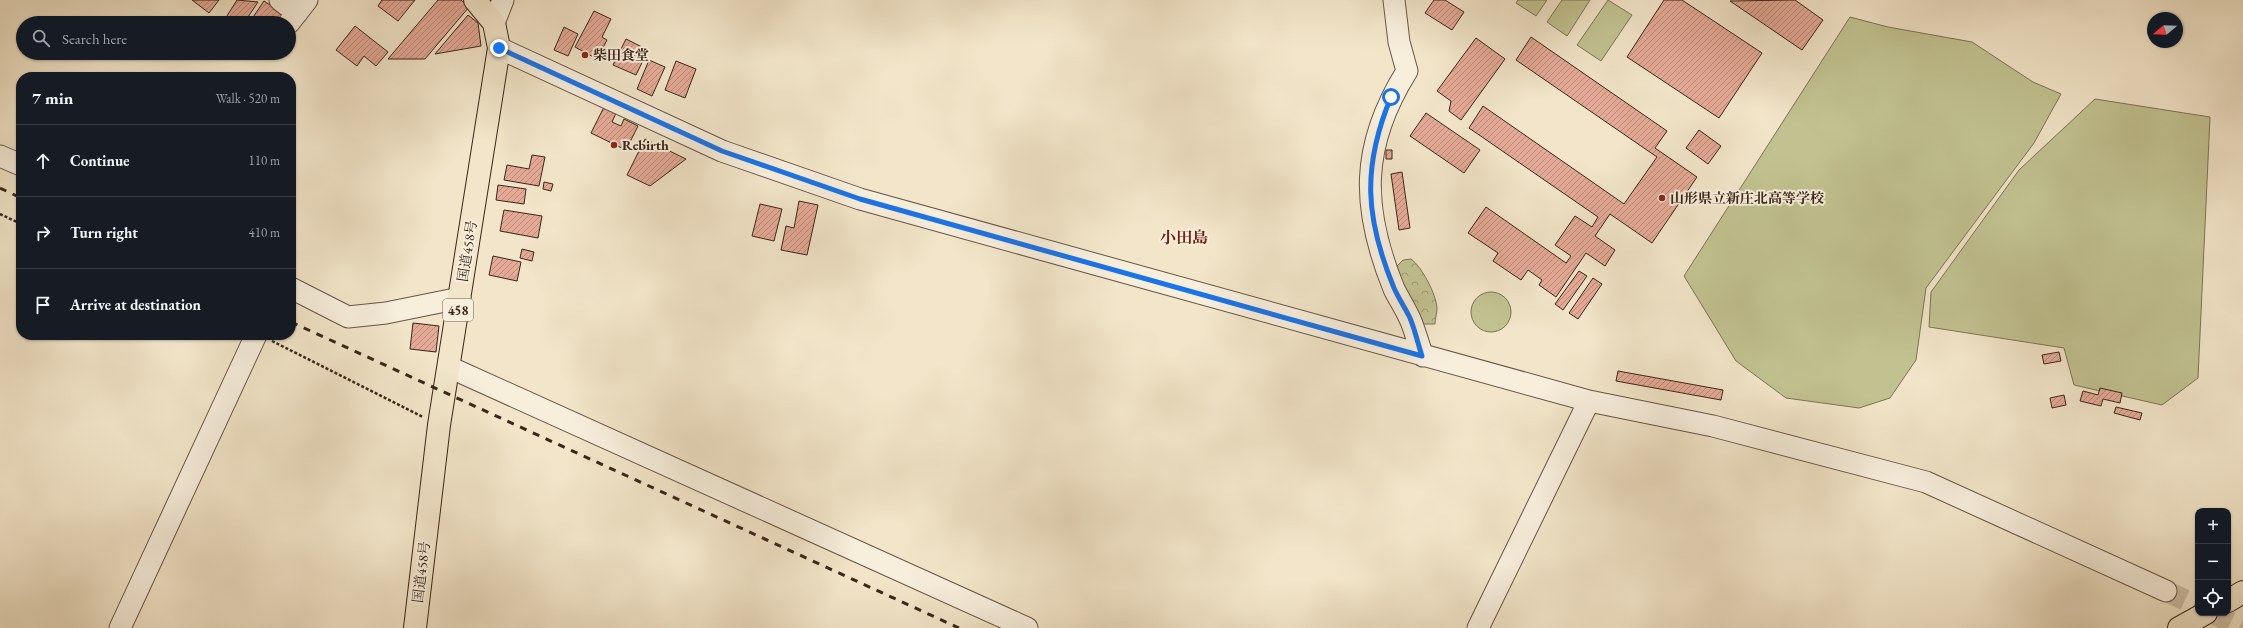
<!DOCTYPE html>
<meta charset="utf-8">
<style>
body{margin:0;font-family:"EB Garamond","Noto Serif JP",serif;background:#242831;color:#f1f3f6}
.controls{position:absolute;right:12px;bottom:12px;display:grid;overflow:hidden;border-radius:8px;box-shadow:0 1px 3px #0004}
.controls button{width:36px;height:36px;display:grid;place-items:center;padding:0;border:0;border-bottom:1px solid #363941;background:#171b24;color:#f1f3f6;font:20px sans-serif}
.compass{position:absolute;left:2147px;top:12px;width:36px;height:36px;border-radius:50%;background:#171b24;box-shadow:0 1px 3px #0004;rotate:251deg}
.stop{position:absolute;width:12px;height:12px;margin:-9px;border:3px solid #1a73e8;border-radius:50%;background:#fff}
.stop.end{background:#1a73e8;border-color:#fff;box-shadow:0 1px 4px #0008}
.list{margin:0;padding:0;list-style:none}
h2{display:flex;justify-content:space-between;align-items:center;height:52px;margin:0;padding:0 16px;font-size:17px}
h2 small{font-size:13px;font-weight:400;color:#9ea1a6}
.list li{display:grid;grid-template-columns:26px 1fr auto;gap:12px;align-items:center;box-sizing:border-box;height:72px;padding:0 16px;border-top:1px solid #363941}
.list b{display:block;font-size:15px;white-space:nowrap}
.list em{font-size:13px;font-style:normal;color:#9ea1a6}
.icon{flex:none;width:22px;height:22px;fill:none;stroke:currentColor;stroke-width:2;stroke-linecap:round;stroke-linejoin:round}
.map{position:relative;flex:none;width:2243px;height:628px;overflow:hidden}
.search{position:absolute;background:#171b24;box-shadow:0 1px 3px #0004;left:16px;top:16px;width:280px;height:44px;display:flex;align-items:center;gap:10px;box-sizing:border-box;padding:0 14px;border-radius:22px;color:#9ea1a6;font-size:15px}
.panel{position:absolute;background:#171b24;box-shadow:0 1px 3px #0004;left:16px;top:72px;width:280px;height:268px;border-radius:16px}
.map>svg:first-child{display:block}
.forest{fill:url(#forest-crowns);stroke:#7e7454}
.green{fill:#c2c291;stroke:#7e7454}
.building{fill:url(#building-hatch);stroke:#3a2518}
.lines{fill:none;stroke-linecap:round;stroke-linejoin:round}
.minor-tunnel{stroke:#cdbfa6;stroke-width:21;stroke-dasharray:21 10;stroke-linecap:butt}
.minor-casing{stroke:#685544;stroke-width:23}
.highway-casing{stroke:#3a2518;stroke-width:24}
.path{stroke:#3a2518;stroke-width:2.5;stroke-dasharray:3 2;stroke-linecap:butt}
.minor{stroke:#f7eedc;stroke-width:21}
.highway{stroke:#f2e5c9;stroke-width:22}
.rail{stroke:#3a2518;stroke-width:3;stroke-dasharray:7 7;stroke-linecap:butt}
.route{stroke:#1a73e8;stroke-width:5}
.poi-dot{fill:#8f2418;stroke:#f7eedc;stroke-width:1.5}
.labels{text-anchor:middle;stroke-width:4;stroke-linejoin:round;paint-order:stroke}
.shield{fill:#f7eedc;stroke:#736153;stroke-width:1}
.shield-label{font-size:13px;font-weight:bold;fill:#3a2518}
.poi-label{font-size:14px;font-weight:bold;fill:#3a2518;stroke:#f7eedc;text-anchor:start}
.street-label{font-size:14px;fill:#3a2518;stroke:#f7eedc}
.quarter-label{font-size:16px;font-weight:bold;fill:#7a1f14;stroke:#f7eedc}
</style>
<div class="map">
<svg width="2243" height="628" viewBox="0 0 2243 628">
<defs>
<pattern id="forest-crowns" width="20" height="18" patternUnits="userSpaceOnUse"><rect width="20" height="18" fill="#c2c291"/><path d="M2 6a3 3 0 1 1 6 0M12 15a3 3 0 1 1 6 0" fill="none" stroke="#9f9d75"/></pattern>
<pattern id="building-hatch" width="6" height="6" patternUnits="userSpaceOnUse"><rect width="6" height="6" fill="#e5aa97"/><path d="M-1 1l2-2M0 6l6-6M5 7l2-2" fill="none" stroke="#bb8a7a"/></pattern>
</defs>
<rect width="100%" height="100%" fill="#f2e5c9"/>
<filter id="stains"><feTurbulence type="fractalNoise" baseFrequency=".005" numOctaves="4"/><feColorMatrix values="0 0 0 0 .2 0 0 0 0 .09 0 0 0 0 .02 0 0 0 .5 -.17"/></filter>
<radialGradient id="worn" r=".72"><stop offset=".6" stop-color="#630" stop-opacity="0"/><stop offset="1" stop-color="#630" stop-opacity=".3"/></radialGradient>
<path class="forest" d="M1411,259c11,8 25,35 26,49 0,5 -2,11 -2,16h-15l-24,-57 7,-7z"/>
<path class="green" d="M1518,0h29l-11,16 -20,-13z
M1562,0h28l-23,36 -20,-14z
M1608,0l24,15 -31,46 -24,-16z
M1850,17l38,10 84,15 61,40 28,12 -27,49 -108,145 -10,72 -26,38 -31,10 -73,-10 -50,-37 -52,-85z
M2095,99l115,18 -12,261 -36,27 -88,-20 -10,-37 -135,-21 2,-35 88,-122z
M1471 312a20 20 0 1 1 40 0a20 20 0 1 1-40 0Z"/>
<path class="building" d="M192,0h27l-10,13z
M237,0l21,2 -14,21h-13l-6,-4z
M382,0h33l-17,21 -20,-15z
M438,0h23l8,7 -44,52h-37z
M1434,0h11l19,12 -12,18 -27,-17z
M1664,0h18l80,53 -43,65 -92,-61z
M1795,0l28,20 -21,30 -72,-49z
M264,1l21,14 -5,8h-31z
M594,11l17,8 -9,18 5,3 -10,19 -22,-12z
M468,15l10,8 3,23 -46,8z
M355,26l33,26 -12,14 -12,-10 -7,10 -21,-16z
M564,27l14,7 -10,22 -14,-6z
M1531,37l136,94 -12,17 42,29 -45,66 -42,-29 -15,22 20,14 -10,16 -19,-13 -30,44 -17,-12 3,-5 -14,-10 -7,10 -28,-19 5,-8 -30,-20 18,-26 80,56 5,-7 -16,-11 20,-29 17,11 6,-10 -129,-89 14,-22 141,98 33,-47 -141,-97z
M1476,38l29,21 -44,61 -12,-9 2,-10 -14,-10z
M626,39l22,11 -12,25 -23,-10z
M649,60l16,7 -13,29 -15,-7z
M676,61l20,8 -11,29 -20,-8z
M605,105l12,6 -5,11 9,4 3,-7 14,7 -12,24 -35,-17z
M1426,113l54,37 -16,23 -54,-37z
M1699,130l22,16 -13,18 -22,-16z
M645,139l41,20 -36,27 -23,-11z
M1386,150h6v9h-6z
M532,155l13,2 -6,29 -35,-6 3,-15 22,4z
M1402,172l8,56 -11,2 -8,-56z
M544,182l9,2 -2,7 -8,-2z
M498,185l28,4 -2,15 -28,-4z
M799,201l19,4 -11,50 -26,-5 5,-24 8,2z
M760,204l22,5 -8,32 -22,-5z
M504,210l38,6 -4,22 -38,-7z
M522,249l12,3 -2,9 -12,-3z
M493,256l28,6 -4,19 -28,-6z
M1579,271l8,5 -24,34 -8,-6z
M1593,278l9,6 -24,35 -9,-6z
M413,323l26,3 -3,26 -26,-3z
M2059,352l2,9 -17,3 -2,-9z
M1618,371l105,19 -2,10 -105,-19z
M2100,388l22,5 -2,10 -17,-4 -2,7 -21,-5 3,-10 15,4z
M2064,395l2,10 -14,3 -2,-10z
M2116,407l26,6 -2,7 -26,-7z"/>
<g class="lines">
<path class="minor-tunnel" d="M2166,591l32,15
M2212,613l30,15"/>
<g class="minor-casing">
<path id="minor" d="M280,0l17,13
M1394,0l5,42 8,29c-47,75 -46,137 -13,218 5,10 11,19 16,30 5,11 8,25 13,37
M289,23l18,-23
M494,23l9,-23
M499,48l223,103 138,48 729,202 124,25 213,56 240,109
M0,156l21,9
M291,288l57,29 38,-4 74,-15
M449,367l578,261
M120,628l136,-293
M1478,628l111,-227"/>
</g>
<g class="highway-casing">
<path id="highway" d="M2228,601l15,-9
M415,628l24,-203 60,-377 -5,-25 -19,-23
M2179,628l27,-15"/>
</g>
<path class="path" d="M0,214l21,10
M272,341l151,76"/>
<use href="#minor" class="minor"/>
<use href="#highway" class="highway"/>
<path class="rail" d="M0,188l21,10
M291,322l668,306"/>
</g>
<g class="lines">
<path class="route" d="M499,48l223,103 138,48 562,157c-4,-12 -7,-26 -12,-38 -5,-10 -11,-19 -16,-30 -29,-70 -32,-121 -3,-191"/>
</g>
<g class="poi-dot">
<circle cx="585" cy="55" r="4"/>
<circle cx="614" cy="145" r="4"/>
<circle cx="1662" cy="198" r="4"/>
</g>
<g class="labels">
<rect class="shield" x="443" y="299" width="30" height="22" rx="3"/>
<g class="shield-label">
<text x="458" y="315">458</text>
</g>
<g class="poi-label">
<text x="593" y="60">柴田食堂</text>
<text x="622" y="150">Rebirth</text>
<text x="1670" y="203">山形県立新庄北高等学校</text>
</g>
<g class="street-label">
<text transform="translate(467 251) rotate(-81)" y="5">国道458号</text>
<text transform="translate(421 572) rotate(-83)" y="5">国道458号</text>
</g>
<g class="quarter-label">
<text x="1184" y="243">小田島</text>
</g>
</g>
<rect width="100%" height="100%" filter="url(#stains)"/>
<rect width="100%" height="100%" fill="url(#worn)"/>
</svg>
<div class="controls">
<button>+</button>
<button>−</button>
<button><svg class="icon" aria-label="locate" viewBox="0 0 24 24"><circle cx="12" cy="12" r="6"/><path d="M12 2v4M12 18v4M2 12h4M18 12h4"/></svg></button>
</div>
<svg class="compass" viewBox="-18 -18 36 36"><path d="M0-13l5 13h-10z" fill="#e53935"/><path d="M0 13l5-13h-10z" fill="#9ea1a6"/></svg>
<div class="stop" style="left:1391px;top:97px"></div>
<div class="stop end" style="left:499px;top:48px"></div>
<div class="search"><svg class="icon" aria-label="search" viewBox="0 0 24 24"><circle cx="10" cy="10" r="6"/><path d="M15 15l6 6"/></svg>Search here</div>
<section class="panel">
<h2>7 min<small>Walk · 520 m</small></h2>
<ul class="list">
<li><svg class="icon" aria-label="ahead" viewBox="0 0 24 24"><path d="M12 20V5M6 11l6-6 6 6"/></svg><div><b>Continue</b></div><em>110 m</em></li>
<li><svg class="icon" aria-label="right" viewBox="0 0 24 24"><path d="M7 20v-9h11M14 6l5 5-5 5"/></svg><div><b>Turn right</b></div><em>410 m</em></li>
<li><svg class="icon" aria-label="arrive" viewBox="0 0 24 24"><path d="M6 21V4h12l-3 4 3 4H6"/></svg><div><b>Arrive at destination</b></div></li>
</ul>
</section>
</div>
